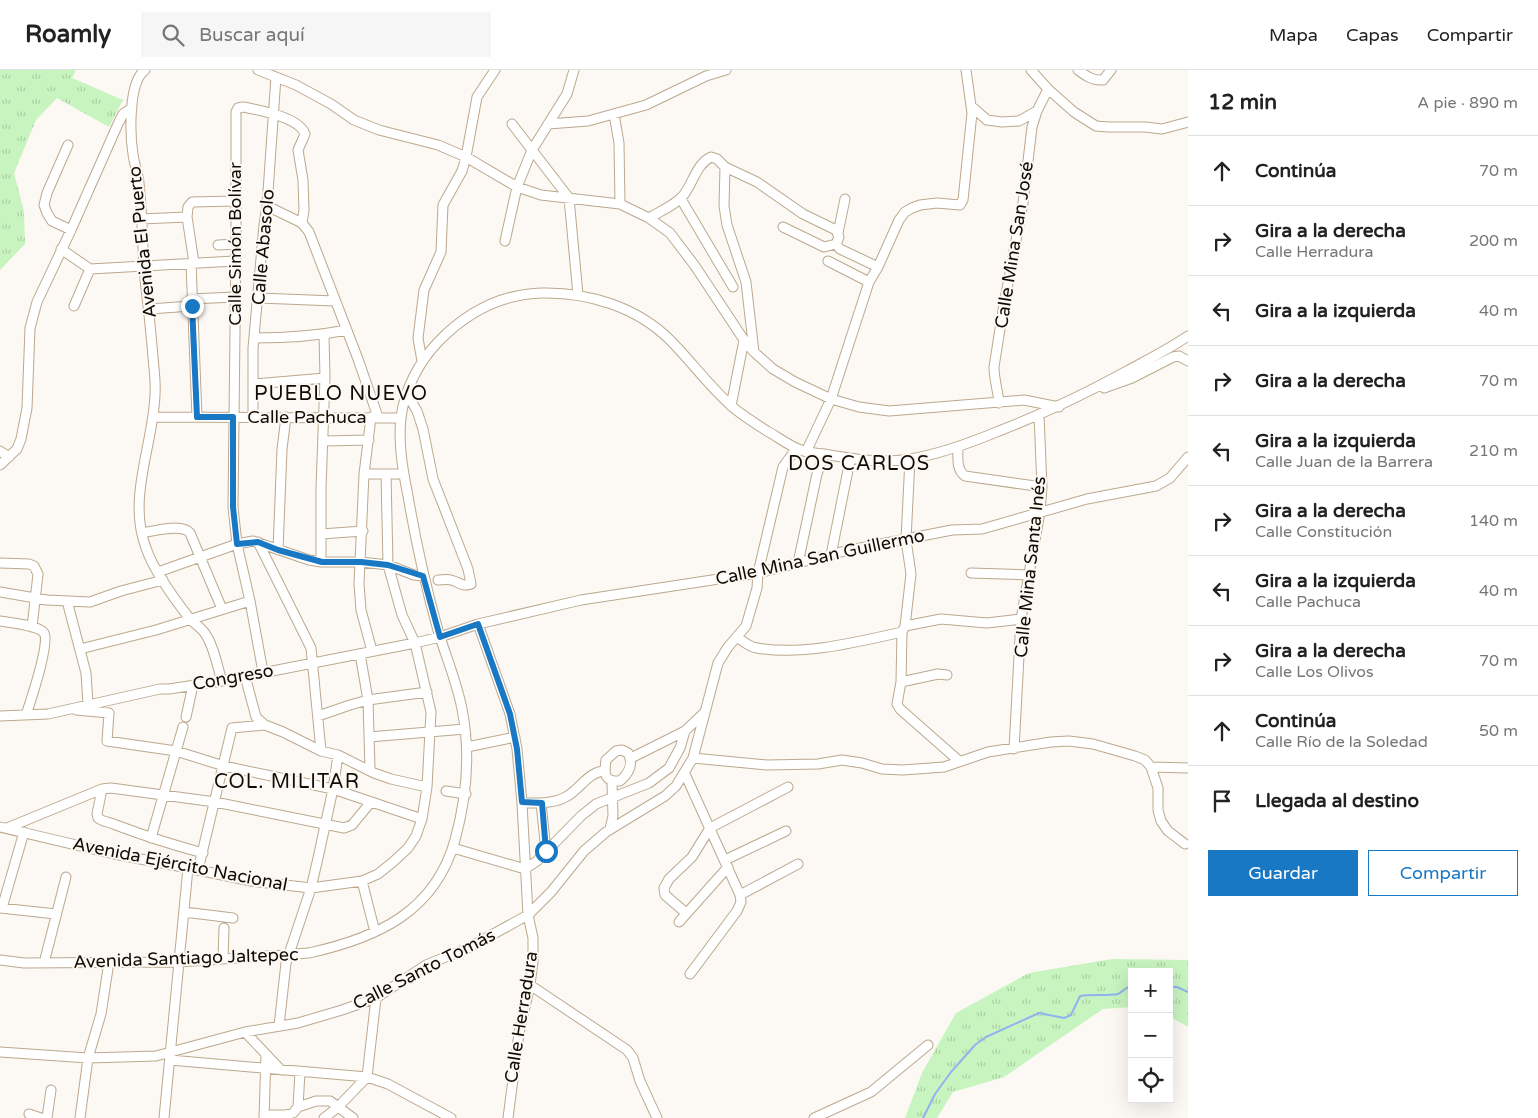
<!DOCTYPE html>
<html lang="es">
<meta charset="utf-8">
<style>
body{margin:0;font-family:"Varela Round",sans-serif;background:#f6f6f6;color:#222}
.controls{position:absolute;right:15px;bottom:15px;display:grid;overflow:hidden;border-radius:0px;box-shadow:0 5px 20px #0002}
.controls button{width:45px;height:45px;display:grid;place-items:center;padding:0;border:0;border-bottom:1px solid #e0e0e0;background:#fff;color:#222;font:25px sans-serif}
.stop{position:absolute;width:15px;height:15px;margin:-11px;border:4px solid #1978c4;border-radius:50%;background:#fff}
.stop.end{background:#1978c4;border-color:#fff;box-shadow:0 1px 5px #0008}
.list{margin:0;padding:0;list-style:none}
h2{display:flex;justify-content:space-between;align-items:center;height:65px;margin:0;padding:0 20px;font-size:21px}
h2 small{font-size:16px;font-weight:400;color:#767676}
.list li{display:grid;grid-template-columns:32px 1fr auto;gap:15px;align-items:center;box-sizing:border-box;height:70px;padding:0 20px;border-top:1px solid #e0e0e0}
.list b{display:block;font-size:19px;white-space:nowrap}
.list p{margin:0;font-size:16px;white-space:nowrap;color:#767676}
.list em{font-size:16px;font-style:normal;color:#767676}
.actions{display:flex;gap:10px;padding:15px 20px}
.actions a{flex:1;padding:11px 0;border:1px solid #1978c4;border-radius:0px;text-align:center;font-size:18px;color:#1978c4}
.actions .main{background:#1978c4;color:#fff}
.icon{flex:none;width:28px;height:28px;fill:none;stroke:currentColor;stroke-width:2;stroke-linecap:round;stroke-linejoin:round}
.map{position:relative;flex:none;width:1188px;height:1048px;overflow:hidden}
header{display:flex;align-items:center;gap:30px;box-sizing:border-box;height:70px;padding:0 25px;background:#fff;border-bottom:1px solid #e0e0e0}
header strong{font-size:24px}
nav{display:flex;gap:28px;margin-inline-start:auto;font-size:18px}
.search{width:350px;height:45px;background:#f6f6f6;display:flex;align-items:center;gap:12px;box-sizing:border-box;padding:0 18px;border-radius:0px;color:#767676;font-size:19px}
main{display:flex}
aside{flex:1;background:#fff}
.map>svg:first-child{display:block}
.grass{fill:url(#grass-tufts)}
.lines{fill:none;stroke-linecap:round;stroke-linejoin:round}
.stream{stroke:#90b3ef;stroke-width:2}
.minor-casing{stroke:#bca88e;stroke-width:11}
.minor{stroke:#fff;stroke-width:9}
.route{stroke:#1978c4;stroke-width:6}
.labels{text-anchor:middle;stroke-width:4;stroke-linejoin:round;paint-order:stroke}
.street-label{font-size:18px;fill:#120b03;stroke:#fcf8f3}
.quarter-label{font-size:20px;letter-spacing:1px;fill:#120b03;stroke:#fcf8f3}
</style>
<header>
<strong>Roamly</strong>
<div class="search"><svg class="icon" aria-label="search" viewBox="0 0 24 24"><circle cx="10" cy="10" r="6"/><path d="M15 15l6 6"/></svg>Buscar aquí</div>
<nav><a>Mapa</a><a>Capas</a><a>Compartir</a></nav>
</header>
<main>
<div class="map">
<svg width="1188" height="1048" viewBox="0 0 1188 1048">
<defs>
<pattern id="grass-tufts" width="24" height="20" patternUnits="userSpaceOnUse" patternTransform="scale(1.25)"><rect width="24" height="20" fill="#c8f4c0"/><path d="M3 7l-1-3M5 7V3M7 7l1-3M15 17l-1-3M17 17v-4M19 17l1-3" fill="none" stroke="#abd0a3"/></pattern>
</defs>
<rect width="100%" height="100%" fill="#fcf8f3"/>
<path class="grass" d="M0,0h76l-4,8 51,22 -14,27 -52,-29 -21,22 -22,53 10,38 1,33 -25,26z
M1112,889l76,1v67l-19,-11v-44h-37v35l-29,2 -99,68 -51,15 -16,26h-32l17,-45 34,-60 73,-40z"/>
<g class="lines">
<path class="stream" d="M1169,917h8l11,5
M923,1048l12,-24 16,-22 24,-27 11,-8 53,-24 25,5 7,-3 9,-19c11,-2 29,0 38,-2 5,-2 7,-7 14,-8"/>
<g class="minor-casing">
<path id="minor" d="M145,0c-17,12 -15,65 -12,84 1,10 5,19 6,29 4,35 3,71 7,106 3,23 5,45 7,68 1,13 3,25 2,38 -2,51 -28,103 -9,153 7,21 30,53 44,71 4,4 10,8 14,13 10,13 13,34 18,49
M258,0l38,15 35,19 23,16 25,10 59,15 28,12 51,30 24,8 79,9 29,14 21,15 25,33 49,74 10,12 19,17 22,13 36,17 28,8 30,4 135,-11 35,7
M1031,0l17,19 26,23 22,14 12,1h37l17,2 26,-7
M1078,0c8,6 15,11 25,10l8,-10
M971,36l16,14 15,2 17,-1 18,-10
M614,44l5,29 1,61
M512,54l57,74 9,97
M548,54l40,-3 58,-16 60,-29 20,-6
M68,75l-21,48 -3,12 3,8 5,8 19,9
M725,97l-1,39 3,19 19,57 8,70
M681,129l52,88
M267,136l35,17 7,9 49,127 20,58
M649,148c10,-6 24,-12 33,-21 11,-12 13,-32 29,-40l6,2 8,8 32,15 46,32 33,16 3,7 -3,7
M141,149l46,-2
M783,157l41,20 12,-3
M838,163l7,-34
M505,171l12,-54 15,-37 35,-56 7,-24
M836,174l4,5 38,18
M218,175l18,-1
M61,179l29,20 145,-8
M828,191l41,21
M191,193l6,154
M194,193l-7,-46 1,-10 4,-5 42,-1
M259,228l76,3
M191,229l44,-2
M74,236l16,-37
M149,239l43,-3
M255,268c31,0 61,-2 92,-8
M422,291l-4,-23 6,-48 17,-38 2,-47 19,-34 4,-14 11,-60 18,-27
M254,314l71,-6
M1104,318l28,-10 41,-21 6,-1 9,5
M407,324l10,17 6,18 10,50 35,90 3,15c-9,3 -12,-2 -20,-4 -4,-1 -9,0 -13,0
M999,333c-1,-12 -5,-24 -5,-36l9,-57 20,-107 9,-76 5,-16 11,-22
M731,336l13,-66
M153,347l248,1
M253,347v-69l11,-123 3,-19 9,-129
M371,347l-7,57 -5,110 2,26 11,41
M323,371l46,-1
M958,377c0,11 -2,22 7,29l77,11
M0,381l9,6
M806,382l25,-53 38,-117 9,-15 21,-47 6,-8 7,-4 8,-3 17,-2 23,2 3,-5 9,-87 -6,-43
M910,389l-4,81 5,34 -6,52 -3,6 -1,50 -4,22 3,5 59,52
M0,395l17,-16 4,-10 6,-31 3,-80 7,-26 34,-72 47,-106 5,-10 9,-6
M364,404h39
M142,463c12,-2 40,-10 48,0l32,76
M321,464l42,-3
M258,472l53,106 10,103
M278,480l4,-101 4,-32
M831,485l19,-95
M321,492v-74l4,-110 -1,-43
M0,493l29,1 5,2 4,8 -6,53
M798,493l19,-89 7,-20
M158,502l79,-28 16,-3 56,19 12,2h40l27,3 26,10 9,1
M971,503l59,2
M0,522l47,8 43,2 31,-11 42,-11
M67,531l19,72 2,31
M0,551c11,2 38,4 44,12 7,8 -14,70 -18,82
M478,554l32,90 7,35 5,54 6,112 5,23v23l-3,24 -11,48 -11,85
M905,556l36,-7 46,4 34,-4
M737,567c6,4 12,10 20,11 45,8 100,-6 145,-16
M80,579l76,-19 94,-29
M360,584l8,46 2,69
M263,602l-13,-71 -13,-57 -4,-37 3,-263v-132l2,-4 5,-1c16,3 56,10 62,27l-7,16 5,30 1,30 -2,13
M245,606l11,41 9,8 18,7 38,19 17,4 36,18 17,6 36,8
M901,612l37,-8 9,1
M76,640l33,3 -2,28 69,10 48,15 109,23 89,30
M0,646l48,-2 112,-25h9l53,-8 193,-38 25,-6 38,-13 103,-24 177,-27 87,-22 107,-21 30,-1 105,-30 69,-13 14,-8 18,-21
M318,646l32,-11 18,-5 59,-8
M186,647l7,-32
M369,667l96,-8
M467,677l48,-10
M1014,679l7,-130 19,-107 2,-25 -3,-72
M622,680l6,3c6,11 1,20 -8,28 -16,1 -16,-7 -14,-21l10,-9z
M631,688l54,-27 20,-19
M693,688l74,7 51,-1 24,-4 20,3 20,6 21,1 41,-3 44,-15 63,-10 18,-1 24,3 42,12 10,4 6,7 37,1
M1151,697l7,21v22l3,11 7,10 17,13
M685,704l55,121 1,7 -4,9 -47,63
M102,719l-5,25 1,4c5,4 12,4 18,7 29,11 57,20 87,28
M446,721l20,3
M522,733c16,0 34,1 47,-8 12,-8 21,-24 36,-24
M541,733l5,48
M0,757l114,27 74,14 63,13 60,7 51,-7 16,-7 15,-12 15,-14 8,-12 6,-17 5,-32 4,-75 -16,-69 -13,-28 -14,-50 -2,-91
M7,758l95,-39 9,-1 104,14 129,26 8,-3 19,-23
M610,759l3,-13 -1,-34
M151,768l32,-111
M453,778l72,21 12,-8 44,-45 15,-12 53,-21 20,-15 11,-20 5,-17
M725,790l61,-29
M198,800l34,-142 33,-3
M362,811l13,51
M740,825l58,-31
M0,838l56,6
M2,838l22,-76
M184,842l49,6
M686,843l-21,-18 -1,-7 5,-9 23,-22 18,-29 78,-41
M679,852l49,-55
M223,889l1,-31
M0,890l24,3 154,-1 131,-9c68,-15 126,-41 146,-113 12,-44 16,-86 7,-131 -5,-26 -15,-50 -23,-75 -13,-46 -23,-91 -31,-138 -5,-25 -10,-52 -7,-78 3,-28 18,-56 37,-76 28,-29 63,-48 104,-49 46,-1 95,14 128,47 22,22 42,50 65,69 10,8 21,15 32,22 11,6 22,15 34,19 8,3 15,3 23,4 29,5 57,10 86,5 31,-5 60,-16 89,-28 44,-17 86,-37 128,-60 20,-11 42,-22 61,-35
M44,893l22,-86
M530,915l97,65 6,8 7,23 17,37
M279,956l7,-63 25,-75 7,-30 15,-69 5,-34
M245,962l36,38
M0,982l88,6 68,-2 89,-24 53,-9 44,-13 34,-12 50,-33 42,-17 60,-33 23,-23 33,-41 22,-19 59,-36 11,-10 17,-28 25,-95 10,-16 18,-21 11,-38 1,-15 25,-106 13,-18
M170,990l197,17 21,7 63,34
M298,1037l2,-35
M29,1044l12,4
M264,1045h21l8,-2 5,-6 18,-6h14l23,17
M47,1048l4,-28
M80,1048l8,-60 13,-44 8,-52
M164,1048l24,-250
M264,1048l2,-63
M324,1048l13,-10 30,-31 9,-79
M814,1048l57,-26 57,-47"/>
</g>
<use href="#minor" class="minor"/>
</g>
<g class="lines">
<path class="route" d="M192,236l5,111h36v90l4,37 21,-2 20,8 44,12h39l27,3 35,11 17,61 38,-13 32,90 7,35 5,53 20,1 4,48"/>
</g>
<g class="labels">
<g class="street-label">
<text transform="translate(142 172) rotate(-96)" y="6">Avenida El Puerto</text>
<text transform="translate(235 174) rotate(-90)" y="6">Calle Simón Bolívar</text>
<text transform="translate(1014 175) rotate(-81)" y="6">Calle Mina San José</text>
<text transform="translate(263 177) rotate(-85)" y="6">Calle Abasolo</text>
<text x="307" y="353">Calle Pachuca</text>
<text transform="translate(820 487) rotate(-12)" y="6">Calle Mina San Guillermo</text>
<text transform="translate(1030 497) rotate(-84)" y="6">Calle Mina Santa Inés</text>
<text transform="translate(233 607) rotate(-10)" y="6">Congreso</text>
<text transform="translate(180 794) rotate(11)" y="6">Avenida Ejército Nacional</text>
<text transform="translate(186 888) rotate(-2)" y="6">Avenida Santiago Jaltepec</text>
<text transform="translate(424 899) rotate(-27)" y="6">Calle Santo Tomás</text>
<text transform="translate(521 947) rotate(-81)" y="6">Calle Herradura</text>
</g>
<g class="quarter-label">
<text x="341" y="330">PUEBLO NUEVO</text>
<text x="859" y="400">DOS CARLOS</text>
<text x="287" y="718">COL. MILITAR</text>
</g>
</g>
</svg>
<div class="controls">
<button>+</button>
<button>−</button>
<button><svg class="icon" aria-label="locate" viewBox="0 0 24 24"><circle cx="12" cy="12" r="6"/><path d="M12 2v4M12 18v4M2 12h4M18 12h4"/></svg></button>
</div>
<div class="stop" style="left:546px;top:781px"></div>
<div class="stop end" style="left:192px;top:236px"></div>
</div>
<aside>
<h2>12 min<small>A pie · 890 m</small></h2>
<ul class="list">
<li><svg class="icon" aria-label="ahead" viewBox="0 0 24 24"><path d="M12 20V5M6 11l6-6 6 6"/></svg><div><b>Continúa</b></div><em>70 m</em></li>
<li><svg class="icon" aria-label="right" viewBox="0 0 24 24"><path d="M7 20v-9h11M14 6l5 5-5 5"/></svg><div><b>Gira a la derecha</b><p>Calle Herradura</p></div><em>200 m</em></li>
<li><svg class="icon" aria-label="left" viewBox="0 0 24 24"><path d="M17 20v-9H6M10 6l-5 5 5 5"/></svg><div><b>Gira a la izquierda</b></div><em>40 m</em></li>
<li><svg class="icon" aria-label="right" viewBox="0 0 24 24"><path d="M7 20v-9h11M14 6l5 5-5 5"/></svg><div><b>Gira a la derecha</b></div><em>70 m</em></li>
<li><svg class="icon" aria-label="left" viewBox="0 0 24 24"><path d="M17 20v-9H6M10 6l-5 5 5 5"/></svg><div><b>Gira a la izquierda</b><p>Calle Juan de la Barrera</p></div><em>210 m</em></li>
<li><svg class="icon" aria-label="right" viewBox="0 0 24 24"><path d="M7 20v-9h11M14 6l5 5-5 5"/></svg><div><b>Gira a la derecha</b><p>Calle Constitución</p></div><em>140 m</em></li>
<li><svg class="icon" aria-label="left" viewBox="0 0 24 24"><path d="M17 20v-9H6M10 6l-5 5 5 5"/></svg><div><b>Gira a la izquierda</b><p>Calle Pachuca</p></div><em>40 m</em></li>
<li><svg class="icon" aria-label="right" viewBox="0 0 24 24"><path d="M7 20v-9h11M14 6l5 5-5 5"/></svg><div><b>Gira a la derecha</b><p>Calle Los Olivos</p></div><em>70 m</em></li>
<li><svg class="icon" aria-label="ahead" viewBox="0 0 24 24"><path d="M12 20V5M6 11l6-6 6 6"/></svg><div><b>Continúa</b><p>Calle Río de la Soledad</p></div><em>50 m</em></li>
<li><svg class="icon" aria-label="arrive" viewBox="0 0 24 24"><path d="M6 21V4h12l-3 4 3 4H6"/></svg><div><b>Llegada al destino</b></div></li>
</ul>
<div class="actions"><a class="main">Guardar</a><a>Compartir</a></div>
</aside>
</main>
